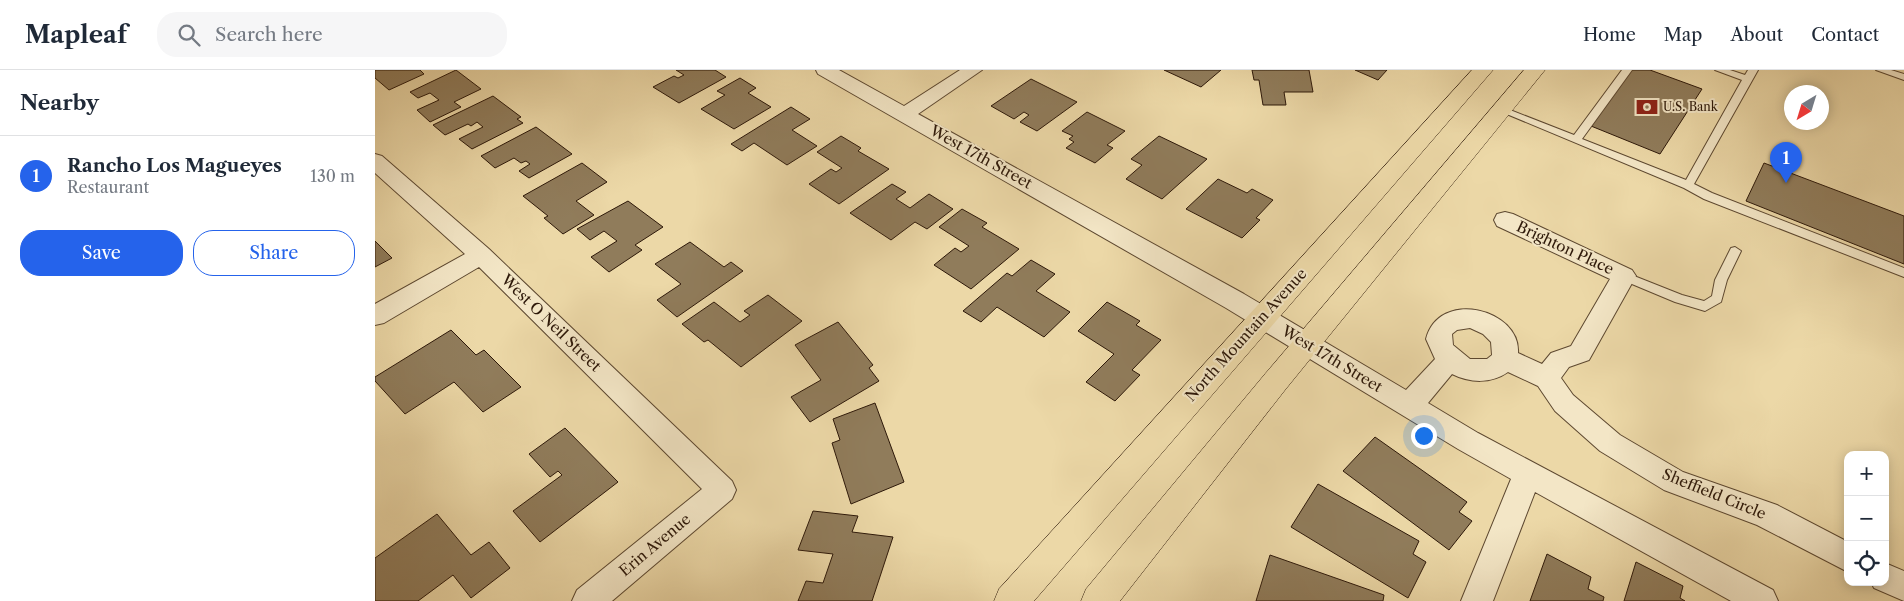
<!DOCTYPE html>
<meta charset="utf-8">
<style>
body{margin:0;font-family:"Libre Caslon Text",serif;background:#f6f6f7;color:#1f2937}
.controls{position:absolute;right:15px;bottom:15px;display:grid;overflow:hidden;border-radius:10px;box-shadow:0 2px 12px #0003}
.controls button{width:45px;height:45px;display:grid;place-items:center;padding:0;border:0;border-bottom:1px solid #e0e1e3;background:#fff;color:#1f2937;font:25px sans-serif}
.compass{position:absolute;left:1409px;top:15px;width:45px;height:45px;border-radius:50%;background:#fff;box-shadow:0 2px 12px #0003;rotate:218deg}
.you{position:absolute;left:1048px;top:365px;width:18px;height:18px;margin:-12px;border:4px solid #fff;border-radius:50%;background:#1a73e8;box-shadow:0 0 0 8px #1a73e833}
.badge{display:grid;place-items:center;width:32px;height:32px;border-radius:50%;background:#2563eb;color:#fff;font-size:16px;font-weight:700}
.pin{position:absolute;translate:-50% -41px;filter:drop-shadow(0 1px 2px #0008)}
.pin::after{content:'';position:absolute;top:26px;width:18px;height:15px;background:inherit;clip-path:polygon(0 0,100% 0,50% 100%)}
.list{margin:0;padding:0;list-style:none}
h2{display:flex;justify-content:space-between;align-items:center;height:65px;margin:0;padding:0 20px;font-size:21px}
h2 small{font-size:16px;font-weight:400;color:#747a83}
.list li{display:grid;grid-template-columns:32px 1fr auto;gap:15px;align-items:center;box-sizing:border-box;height:80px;padding:0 20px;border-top:1px solid #e0e1e3}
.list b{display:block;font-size:19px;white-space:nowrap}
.list p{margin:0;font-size:16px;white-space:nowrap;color:#747a83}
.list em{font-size:16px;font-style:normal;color:#747a83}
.actions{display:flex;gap:10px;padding:15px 20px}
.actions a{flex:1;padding:11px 0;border:1px solid #2563eb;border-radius:20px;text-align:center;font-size:18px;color:#2563eb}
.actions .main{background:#2563eb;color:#fff}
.icon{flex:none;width:28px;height:28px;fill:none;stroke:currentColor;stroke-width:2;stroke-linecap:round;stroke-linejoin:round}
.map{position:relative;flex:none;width:1529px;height:531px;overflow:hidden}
header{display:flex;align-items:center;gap:30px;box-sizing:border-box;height:70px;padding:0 25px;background:#fff;border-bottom:1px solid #e0e1e3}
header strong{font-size:24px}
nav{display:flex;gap:28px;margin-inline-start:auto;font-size:18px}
.search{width:350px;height:45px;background:#f6f6f7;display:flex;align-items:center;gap:12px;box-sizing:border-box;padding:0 18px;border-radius:20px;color:#747a83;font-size:19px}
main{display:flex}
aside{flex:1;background:#fff}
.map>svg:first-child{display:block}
.building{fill:#907c5b;stroke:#2d1809}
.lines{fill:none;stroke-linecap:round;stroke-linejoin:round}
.service-casing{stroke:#5d4830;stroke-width:2}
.minor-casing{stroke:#5d4830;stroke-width:2}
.primary-casing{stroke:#2d1809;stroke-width:1}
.service{fill:#f3e6c6;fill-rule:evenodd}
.minor{fill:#f3e6c6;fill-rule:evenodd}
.primary{fill:#ecd8a7;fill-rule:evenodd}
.labels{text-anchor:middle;stroke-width:4;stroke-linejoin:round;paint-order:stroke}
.far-poi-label{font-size:12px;fill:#2d1809;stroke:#f3e6c6;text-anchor:start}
.street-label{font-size:15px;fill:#2d1809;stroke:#f3e6c6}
</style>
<header>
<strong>Mapleaf</strong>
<div class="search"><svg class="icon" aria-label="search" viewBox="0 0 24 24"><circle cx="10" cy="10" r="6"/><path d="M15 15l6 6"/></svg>Search here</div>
<nav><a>Home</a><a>Map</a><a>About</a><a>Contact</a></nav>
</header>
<main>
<aside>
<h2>Nearby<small></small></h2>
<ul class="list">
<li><span class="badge">1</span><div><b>Rancho Los Magueyes</b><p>Restaurant</p></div><em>130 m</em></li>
</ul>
<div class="actions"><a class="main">Save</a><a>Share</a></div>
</aside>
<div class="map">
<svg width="1529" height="531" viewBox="0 0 1529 531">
<rect width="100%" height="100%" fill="#ecd8a7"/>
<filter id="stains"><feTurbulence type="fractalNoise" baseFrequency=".004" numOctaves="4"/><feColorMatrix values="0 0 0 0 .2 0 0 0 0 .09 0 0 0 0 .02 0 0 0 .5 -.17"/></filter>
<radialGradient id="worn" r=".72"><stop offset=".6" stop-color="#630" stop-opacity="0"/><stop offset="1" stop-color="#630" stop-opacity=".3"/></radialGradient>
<path class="building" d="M0,0h45l4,4 -35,16 -14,-12z
M81,0l25,19 -27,13 7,5 -31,15 -13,-12 22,-10 -9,-7 -12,5 -8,-6z
M301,0h39l11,7 -47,26 -26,-16 21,-11 4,2 6,-3z
M789,0h57l-20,17z
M877,0h57l4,22h-29l2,13h-23l-4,-25h-5z
M980,0h32l-9,10z
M1255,0h20l52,19 -42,65 -69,-28z
M365,8l16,10 -8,5 23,14 -37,22 -33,-20 24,-14 -8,-4z
M656,9l46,23 -40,29 -17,-9 9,-7 -5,-3 -10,7 -23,-13z
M118,26l28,21 -4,2 6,4 -51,26 -13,-10 24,-12 -6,-5 -6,4 -3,-2 -23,11 -12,-10z
M416,37l19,12 -18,11 25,16 -30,19 -33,-22 -12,8 -11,-7z
M712,42l38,19 -18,14 6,3 -18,15 -29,-15 8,-6 -5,-3 4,-3 -11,-5z
M161,57l36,27 -43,24 -10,-7 11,-7 -4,-3 -5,2 -7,-5 -19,10 -14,-12z
M466,66l20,12 -3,3 31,18 -50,35 -30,-20 22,-15 5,3 6,-4 -25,-16z
M784,66l48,23 -45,40 -36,-20 16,-14 -11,-6z
M207,93l25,19 -31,19 18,14 -31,19 -19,-16 4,-2 -25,-20z
M1389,93l140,53v48l-158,-63z
M843,109l29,14 5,-4 21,11 -17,18 4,2 -18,18 -56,-29z
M517,114l14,8 -10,7 14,9 19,-14 24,15 -26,20 -12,-7 -24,18 -41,-27z
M253,131l35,26 -28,18 7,5 -33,22 -18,-15 26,-16 -13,-10 -14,9 -13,-11z
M587,139l25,14 -5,4 37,22 -48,40 -37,-24 21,-17 6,4 8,-6 -30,-19z
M0,171l17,17 -17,9z
M315,172l34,25 7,-5 12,9 -66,46 -20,-17 24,-16 -26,-20z
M656,190l24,14 -19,17 34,21 -26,25 -47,-30 -16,15 -18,-11 44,-38 5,3z
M393,225l34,26 -61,46 -33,-27 -4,2 -22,-18 32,-22 26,20 10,-7 -6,-4z
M732,232l33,19 -4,4 25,15 -29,30 8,5 -25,26 -29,-19 28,-28 -36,-23z
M463,252l35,43 -4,3 10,13 -69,41 -19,-25 30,-17 -26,-35z
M76,260l25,25 8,-5 37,37 -38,25 -29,-30 -49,32 -30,-33v-4z
M500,333l29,79 -53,22 -19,-61 8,-3 -7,-21z
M190,358l53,54 -78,60 -27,-31 49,-36 -4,-4 -8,6 -21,-23z
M1000,367l92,65 -8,10 13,9 -23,29 -106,-79z
M943,414l101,57 -6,13 13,8 -18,36 -117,-71z
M438,441l45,5 -6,16 41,5 -21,64h-74l8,-20 17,2 10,-29 -35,-4z
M62,444l34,41 18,-13 21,26 -39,30 -18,-23 -35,26h-43v-43z
M1172,484l44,23 -3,12 16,8 -1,4h-73z
M895,485l114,40 -1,6h-127z
M1261,492l47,24 -3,12 5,3h-61z"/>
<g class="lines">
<g class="service-casing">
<path id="service" d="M1247,0h10l-50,69 104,41 56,-100 -27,-10h15l15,5 3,-5h10l-64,114 18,9 192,75v9l-200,-78 -20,-11 -187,-78 5,-3 3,1 69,27z
M1501,0h15l13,4v6z
M1360,177l6,4 -14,29 -6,22 -16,9 -30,-9 -55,-23 -2,-3 6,-4 58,23 22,6 8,-5 3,-16 16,-32z"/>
</g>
<g class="minor-casing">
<path id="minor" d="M441,0h23l65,36 56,-36h22l-64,44 326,180 162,96 29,-31 -9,-20c13,-51 95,-30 92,14l24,11 9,-11 20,-7 39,-67 -113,-53 -3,-6 3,-6 8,-2 8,2 119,56 4,6 -47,84 -20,7 -8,11 12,17 47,40 63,37 94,33 71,37v30l-91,-47 -93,-35 -64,-39 -45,-40 -17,-25 -30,-14c-17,12 -38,11 -56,2l-24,29 50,30 295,157 5,11h-47l-196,-109 -42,109h-32l50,-122 -53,-30 -232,-141 -408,-234zM1095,258l13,6 8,8 1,13 -5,4h-17l-17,-14 -1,-11 5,-4z
M0,84l7,2 107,93 243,232 4,9 -4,9 -120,102h-40l5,-11 125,-101 -223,-222 -95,56 -9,2v-21l90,-50 -90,-81z
M1510,493l19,8v30l-30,-13 -3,-6h14z"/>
</g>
<g class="primary-casing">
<path id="primary" d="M1097,0h21l-459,531h-40l5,-12z
M1149,0h21l-260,320 -165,211h-39l5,-12 179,-215z"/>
</g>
<use href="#service" class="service"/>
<use href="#minor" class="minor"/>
<use href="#primary" class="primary"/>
</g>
<defs>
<g id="bank-bare" transform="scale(1.725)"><path d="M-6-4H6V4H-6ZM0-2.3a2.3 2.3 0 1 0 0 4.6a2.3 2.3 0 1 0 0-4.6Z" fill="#8f2418" stroke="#f3e6c6" stroke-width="2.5" paint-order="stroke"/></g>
</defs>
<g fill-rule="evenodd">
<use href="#bank-bare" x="1272" y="37"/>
</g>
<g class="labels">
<g class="far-poi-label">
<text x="1288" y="41">U.S. Bank</text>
</g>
<g class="street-label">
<text transform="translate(606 87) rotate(29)" y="5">West 17th Street</text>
<text transform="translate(1190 178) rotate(25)" y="5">Brighton Place</text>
<text transform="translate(176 253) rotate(44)" y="5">West O Neil Street</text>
<text transform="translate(871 265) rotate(-48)" y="5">North Mountain Avenue</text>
<text transform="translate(957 289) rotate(31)" y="5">West 17th Street</text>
<text transform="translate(1339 424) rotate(22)" y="5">Sheffield Circle</text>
<text transform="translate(280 475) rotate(-40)" y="5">Erin Avenue</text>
</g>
</g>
<rect width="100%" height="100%" filter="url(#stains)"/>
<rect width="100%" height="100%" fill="url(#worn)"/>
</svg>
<div class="controls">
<button>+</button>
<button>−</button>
<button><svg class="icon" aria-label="locate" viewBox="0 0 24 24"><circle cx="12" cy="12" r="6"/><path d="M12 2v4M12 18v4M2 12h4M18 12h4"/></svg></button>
</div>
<svg class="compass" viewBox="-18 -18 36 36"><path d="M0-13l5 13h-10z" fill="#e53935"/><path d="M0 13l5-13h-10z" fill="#747a83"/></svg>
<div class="you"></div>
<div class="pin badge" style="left:1411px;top:113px">1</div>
</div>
</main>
